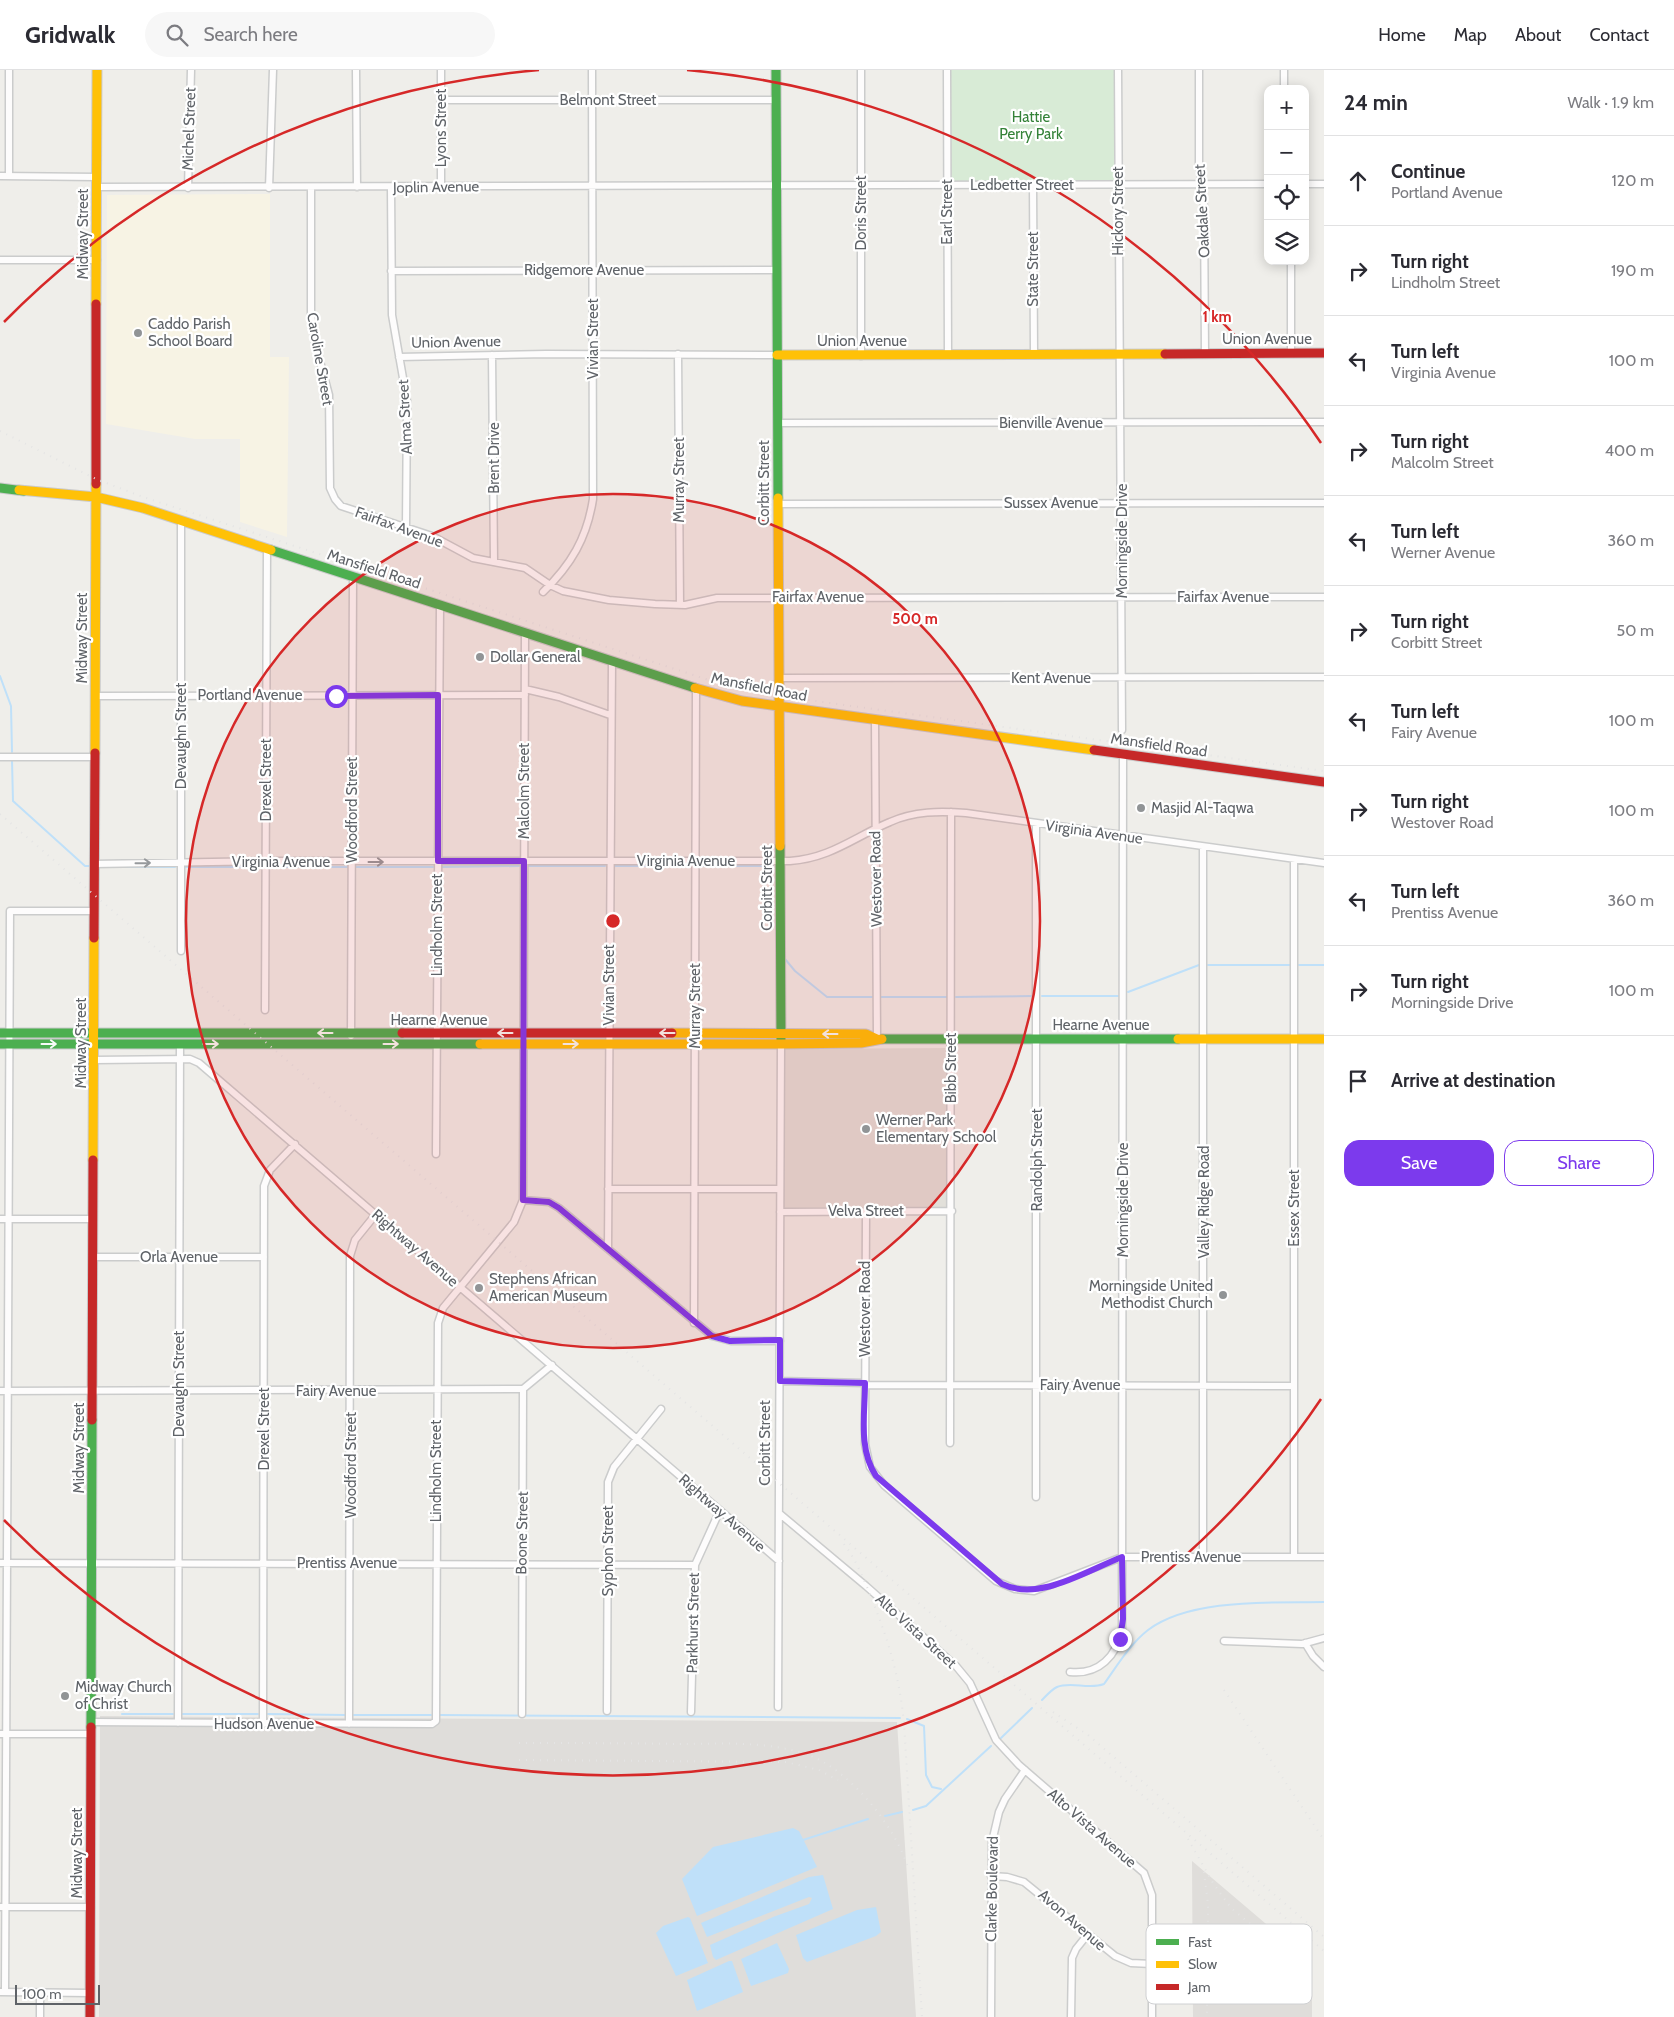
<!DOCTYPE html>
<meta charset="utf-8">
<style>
body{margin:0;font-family:Cabin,sans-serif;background:#f7f7f7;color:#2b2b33}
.controls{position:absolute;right:15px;top:15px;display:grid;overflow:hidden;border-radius:10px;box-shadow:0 2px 12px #0003}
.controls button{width:45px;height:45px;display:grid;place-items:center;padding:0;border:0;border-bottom:1px solid #e1e1e2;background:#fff;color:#2b2b33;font:25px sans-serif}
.scale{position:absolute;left:15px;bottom:12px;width:85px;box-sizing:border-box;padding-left:5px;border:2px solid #5f6368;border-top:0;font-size:14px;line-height:18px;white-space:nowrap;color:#5f6368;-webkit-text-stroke:4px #fff;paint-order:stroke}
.stop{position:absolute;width:15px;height:15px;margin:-11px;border:4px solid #7c3aed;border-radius:50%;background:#fff}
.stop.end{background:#7c3aed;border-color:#fff;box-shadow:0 1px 5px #0008}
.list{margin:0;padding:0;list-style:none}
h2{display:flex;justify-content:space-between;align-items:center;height:65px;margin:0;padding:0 20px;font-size:21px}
h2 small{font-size:16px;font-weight:400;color:#7c7c81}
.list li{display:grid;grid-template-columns:32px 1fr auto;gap:15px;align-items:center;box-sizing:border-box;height:90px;padding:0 20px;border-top:1px solid #e1e1e2}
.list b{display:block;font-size:19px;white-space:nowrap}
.list p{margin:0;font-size:16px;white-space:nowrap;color:#7c7c81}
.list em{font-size:16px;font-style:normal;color:#7c7c81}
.actions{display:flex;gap:10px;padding:15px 20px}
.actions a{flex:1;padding:11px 0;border:1px solid #7c3aed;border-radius:15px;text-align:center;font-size:18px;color:#7c3aed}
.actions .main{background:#7c3aed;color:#fff}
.icon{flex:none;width:28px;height:28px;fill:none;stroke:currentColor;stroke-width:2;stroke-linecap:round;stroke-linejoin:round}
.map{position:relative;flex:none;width:1324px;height:1947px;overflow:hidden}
header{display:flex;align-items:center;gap:30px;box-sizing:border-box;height:70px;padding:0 25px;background:#fff;border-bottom:1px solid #e1e1e2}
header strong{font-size:24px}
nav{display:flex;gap:28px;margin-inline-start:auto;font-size:18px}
.search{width:350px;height:45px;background:#f7f7f7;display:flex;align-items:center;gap:12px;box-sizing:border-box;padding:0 18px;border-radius:28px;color:#7c7c81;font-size:19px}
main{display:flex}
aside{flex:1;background:#fff}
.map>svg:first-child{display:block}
.commercial{fill:#f7f3e4}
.industrial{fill:#dfddda}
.education{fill:#e2e0da}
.green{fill:#d8ebd6}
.water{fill:#bfe0f9}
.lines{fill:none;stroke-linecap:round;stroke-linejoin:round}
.stream{stroke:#bfe0f9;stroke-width:2}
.street-casing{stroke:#cbcccc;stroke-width:9}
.fast-casing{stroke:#cacacb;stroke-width:11}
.slow-casing{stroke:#cacacb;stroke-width:11}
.jam-casing{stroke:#cacacb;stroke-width:11}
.street{stroke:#fdfcfc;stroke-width:6}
.fast{stroke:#4caf50;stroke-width:9}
.slow{stroke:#ffc107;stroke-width:9}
.jam{stroke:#c62828;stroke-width:9}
.rail{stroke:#e4e4e4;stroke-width:2;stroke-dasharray:1 6;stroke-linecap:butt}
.oneway{stroke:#96999c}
.oneway2{stroke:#f6fbf6}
.route{stroke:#7c3aed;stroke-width:6}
.ring{fill:none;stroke:#d62828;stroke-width:2.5}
.poi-dot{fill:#919496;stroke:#fff;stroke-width:2}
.labels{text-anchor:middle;stroke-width:4.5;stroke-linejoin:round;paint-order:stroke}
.street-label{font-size:15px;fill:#5f6368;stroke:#fff}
.park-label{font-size:15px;fill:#348238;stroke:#fff}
.poi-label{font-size:15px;fill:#5f6368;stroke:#fff;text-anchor:start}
.key{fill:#fff;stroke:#cfd0d2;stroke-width:1}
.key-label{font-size:14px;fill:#5f6368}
.centre{fill:#d62828;stroke:#fff;stroke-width:2.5}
.ring-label{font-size:15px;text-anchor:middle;font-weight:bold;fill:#d62828;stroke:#fff;stroke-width:4.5;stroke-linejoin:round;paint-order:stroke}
</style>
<header>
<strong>Gridwalk</strong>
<div class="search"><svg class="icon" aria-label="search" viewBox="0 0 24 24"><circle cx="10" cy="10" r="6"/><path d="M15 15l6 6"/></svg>Search here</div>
<nav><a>Home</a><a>Map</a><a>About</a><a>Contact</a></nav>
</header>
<main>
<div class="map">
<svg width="1324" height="1947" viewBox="0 0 1324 1947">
<rect width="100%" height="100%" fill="#efeeea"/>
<path class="commercial" d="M270,124v163h19l-2,180 -47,-15v-83h-45l-89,-15 1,-229z"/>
<path class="industrial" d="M100,1646l797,6 19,295h-817z
M1192,1791l120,102v54h-119z"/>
<path class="education" d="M946,978l2,160h-164l1,-159z"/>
<path class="green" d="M949,0h165v111h-165z"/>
<path class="water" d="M793,1758l6,3 18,36 -120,49 -15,-37 31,-32z
M823,1805l10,34 -117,51 -3,-3 -3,-12 63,-28 36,-13 3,-6 -3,-1 -102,40 -6,-14 108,-46z
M876,1837l5,25 -5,4 -69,26 -4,-4 -7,-23 61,-25z
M688,1847l2,1 18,45 -32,13 -20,-43 7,-7z
M777,1873l12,26 -1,4 -37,13 -10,-27z
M729,1891h3l11,31 -46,19 -10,-31z"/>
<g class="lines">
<path class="stream" d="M0,606l11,30 1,46
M12,691l1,40 72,65h4
M528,796h77
M614,796h77
M700,796h73
M99,797h76
M185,797h76
M271,797h76
M356,797h77
M442,797l77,-1
M785,889l10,12 32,26h45
M1208,895h82
M1299,895h25
M1128,922l71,-27
M1042,926h76
M881,927h66
M956,927l77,-1
M1042,1630c4,-4 9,-10 15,-13 14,-6 32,3 47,-3 13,-18 26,-40 44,-54 43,-32 124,-27 176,-28
M122,1644h51
M182,1644h76
M268,1644l77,1
M354,1645h77
M440,1645l460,3
M907,1649l17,7 2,49 6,12 9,2
M1001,1668l31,-30
M913,1740l13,-4 65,-60
M885,1746l17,-4
M803,1770l65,-21"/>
<g class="street-casing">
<path id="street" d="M9,0v106
M356,0l1,117
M441,0v116
M861,0v286
M947,0l1,285
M1118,0l4,660
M1199,0v92l5,45 1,146
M1284,19v-19
M441,30h335
M0,106l97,1
M1305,114h19
M1033,115l1,169
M96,117l1172,-3
M188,118l3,-118
M269,118l4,-118
M311,118v126l4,29 14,52 1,93 5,11 6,7 91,30 41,22 52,10 25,17 13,6 46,9 46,4 30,1 32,-7 607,-1
M391,118l1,127 15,86 -1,126
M0,190h97
M391,201l386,-1
M1291,283v-92
M678,284l2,251
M492,285l2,207
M399,287l147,-3 231,1
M778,353l546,-1
M778,434l546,-1
M543,522c28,-27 44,-54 50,-93l-1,-429
M779,608l545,-1
M525,619l34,8 51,18
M95,626l430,-1
M875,650l2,319
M0,687h95
M1036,753v674
M94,794l172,-3h524c41,-3 64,-24 100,-39 24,-11 50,-11 76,-9l358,50
M181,881v-430
M265,940l2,-461
M351,966l2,-459
M95,990l95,-1 9,4 580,498
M436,1084l4,-548
M608,1119h172
M523,1130l26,2 10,6 153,128 19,5h49
M866,1141l-1,233 5,23 14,18 112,96 19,8 19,2 88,-34h202
M780,1142l172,-1
M0,1149h93
M608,1179l4,-587
M93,1187h171
M694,1253l2,-634
M780,1311l85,2
M865,1315l429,1
M523,1319l29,-24
M0,1321l523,-2
M950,1373l1,-631
M780,1444l86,72 90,80 14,17 26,57 23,25 125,108 8,22v122
M1203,1487v-710
M1294,1487v-698
M0,1493l695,2
M1224,1571l78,3 22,-6
M1305,1573l8,13 11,11
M1070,1602c29,3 47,-16 52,-43l1,-875
M778,1637l3,-663
M607,1641l1,-229 6,-15 47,-58
M691,1642l4,-147 25,-55
M522,1644l1,-325
M91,1652l341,2 4,-3 2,-398 5,-15 71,-86 9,-22 2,-567
M178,1653l2,-679
M263,1654l1,-538 6,-16 25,-26
M349,1654l1,-468 5,-16 21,-26
M0,1664h91
M991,1806l16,1 17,5 91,74 16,7 21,1
M0,1837h91
M0,1922l90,1
M5,1922l5,-1081h84
M40,1947v-25
M991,1947l1,-175 7,-30 6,-13 20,-29
M1071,1947l1,-59 4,-9 12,-15"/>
</g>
<g class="fast-casing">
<path id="fast" d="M776,0l2,428
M0,418l24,3
M271,480l424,138
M780,776l1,194
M0,963h402
M882,969h296
M0,974h480
M91,1657l1,-307"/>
</g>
<g class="slow-casing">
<path id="slow" d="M96,234l1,-234
M777,285l388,-1
M19,420l77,7 47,11 128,42
M778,428l2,348
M695,618l47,13 352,49
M95,683l1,-269
M672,963l194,1 11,5
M1178,969h146
M480,974h301l80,-1 21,-4
M93,1090l1,-222"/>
</g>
<g class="jam-casing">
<path id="jam" d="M1165,284l159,-1
M96,414v-180
M1094,680l230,32
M94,868l1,-185
M402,963h270
M92,1350l1,-260
M90,1947l1,-290"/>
</g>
<use href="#street" class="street"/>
<use href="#fast" class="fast"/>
<use href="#slow" class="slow"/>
<use href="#jam" class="jam"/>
<path class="rail" d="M0,361l96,48 47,18 572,185 86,17 523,72
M0,744l1324,1137
M844,1474c13,17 21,38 29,58 16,40 27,78 31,121l18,294
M1224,1620l100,150
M1053,1642l35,23 236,202
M519,1673c52,0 104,0 156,1 45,0 93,-4 136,12 40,16 85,71 97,112
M519,1690l267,2 33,8 19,10
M1188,1769l25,44 18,25 78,65
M1204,1802l4,32 -1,113"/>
</g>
<defs><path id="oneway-shaft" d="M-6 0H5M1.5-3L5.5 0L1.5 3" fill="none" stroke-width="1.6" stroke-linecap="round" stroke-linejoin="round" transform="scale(1.25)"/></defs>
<g class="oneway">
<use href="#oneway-shaft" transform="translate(376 792)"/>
<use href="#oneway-shaft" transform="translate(143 793) rotate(-1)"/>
</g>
<g class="oneway2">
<use href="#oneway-shaft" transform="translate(325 963) rotate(180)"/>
<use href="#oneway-shaft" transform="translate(505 963) rotate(180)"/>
<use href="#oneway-shaft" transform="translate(667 963) rotate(180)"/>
<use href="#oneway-shaft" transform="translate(830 964) rotate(-180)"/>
<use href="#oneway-shaft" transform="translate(49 974)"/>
<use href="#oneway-shaft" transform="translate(211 974)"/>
<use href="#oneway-shaft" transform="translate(391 974)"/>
<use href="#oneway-shaft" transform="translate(571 974)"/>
</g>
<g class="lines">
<path class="route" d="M336,626l102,-1v166h86l-1,339 26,2 10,6 153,128 18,5 50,-1v41l85,2c0,30 -7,66 11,93l126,108c37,18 84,-13 120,-27l1,62 -3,20"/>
</g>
<circle cx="613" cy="851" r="427" fill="#d62828" fill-opacity=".12"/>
<g class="ring">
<circle cx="613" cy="851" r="427"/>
<path d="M1321 1329A854 854 0 0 1 4 1450M4 252A854 854 0 0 1 539 0M687 0A854 854 0 0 1 1321 373"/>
</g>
<g class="poi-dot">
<circle cx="138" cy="263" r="5"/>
<circle cx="480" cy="587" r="5"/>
<circle cx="1141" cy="738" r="5"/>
<circle cx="866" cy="1059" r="5"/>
<circle cx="479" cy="1218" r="5"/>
<circle cx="1223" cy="1225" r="5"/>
<circle cx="65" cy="1626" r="5"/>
</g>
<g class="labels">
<g class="street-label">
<text x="608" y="35">Belmont Street</text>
<text transform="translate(441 58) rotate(-90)" y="5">Lyons Street</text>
<text transform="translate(189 59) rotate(-88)" y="5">Michel Street</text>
<text x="1022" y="120">Ledbetter Street</text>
<text transform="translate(436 117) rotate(-1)" y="5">Joplin Avenue</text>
<text transform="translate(1118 141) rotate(-90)" y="5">Hickory Street</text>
<text transform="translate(1202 141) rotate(-93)" y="5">Oakdale Street</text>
<text transform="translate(947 142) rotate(-90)" y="5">Earl Street</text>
<text transform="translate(861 143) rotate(-90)" y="5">Doris Street</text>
<text transform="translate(83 164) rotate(-90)" y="5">Midway Street</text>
<text transform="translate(1033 199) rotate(-90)" y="5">State Street</text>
<text x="584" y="205">Ridgemore Avenue</text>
<text transform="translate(593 269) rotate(-90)" y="5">Vivian Street</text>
<text x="1267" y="274">Union Avenue</text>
<text x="862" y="276">Union Avenue</text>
<text transform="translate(456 272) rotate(-1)" y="5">Union Avenue</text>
<text transform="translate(320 289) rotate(80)" y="5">Caroline Street</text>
<text transform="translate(405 347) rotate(-93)" y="5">Alma Street</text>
<text x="1051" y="358">Bienville Avenue</text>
<text transform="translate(494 388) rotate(-90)" y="5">Brent Drive</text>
<text transform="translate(679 410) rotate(-90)" y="5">Murray Street</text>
<text transform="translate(764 413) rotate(-90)" y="5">Corbitt Street</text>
<text x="1051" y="438">Sussex Avenue</text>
<text transform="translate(399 457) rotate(20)" y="5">Fairfax Avenue</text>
<text transform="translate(1122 471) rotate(-90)" y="5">Morningside Drive</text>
<text transform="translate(374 499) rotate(18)" y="5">Mansfield Road</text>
<text x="818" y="532">Fairfax Avenue</text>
<text x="1223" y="532">Fairfax Avenue</text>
<text transform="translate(82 568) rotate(-90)" y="5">Midway Street</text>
<text x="1051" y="613">Kent Avenue</text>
<text transform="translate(759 617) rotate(11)" y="5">Mansfield Road</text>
<text x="250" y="630">Portland Avenue</text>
<text transform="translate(181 666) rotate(-90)" y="5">Devaughn Street</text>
<text transform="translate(1159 675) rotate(8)" y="5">Mansfield Road</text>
<text transform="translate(266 710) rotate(-90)" y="5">Drexel Street</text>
<text transform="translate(524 721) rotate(-90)" y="5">Malcolm Street</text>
<text transform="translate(352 740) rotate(-90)" y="5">Woodford Street</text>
<text transform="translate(1094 762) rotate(8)" y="5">Virginia Avenue</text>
<text x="686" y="796">Virginia Avenue</text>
<text x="281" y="797">Virginia Avenue</text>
<text transform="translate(876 809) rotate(-91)" y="5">Westover Road</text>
<text transform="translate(767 818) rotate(-90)" y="5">Corbitt Street</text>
<text transform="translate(437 855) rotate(-90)" y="5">Lindholm Street</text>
<text transform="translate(609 915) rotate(-90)" y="5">Vivian Street</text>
<text transform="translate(695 936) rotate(-90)" y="5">Murray Street</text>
<text x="439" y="955">Hearne Avenue</text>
<text x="1101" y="960">Hearne Avenue</text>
<text transform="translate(81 973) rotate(-90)" y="5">Midway Street</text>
<text transform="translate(951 998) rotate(-90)" y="5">Bibb Street</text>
<text transform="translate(1037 1090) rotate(-90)" y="5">Randolph Street</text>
<text transform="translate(1123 1130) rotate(-90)" y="5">Morningside Drive</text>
<text transform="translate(1204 1132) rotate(-90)" y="5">Valley Ridge Road</text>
<text transform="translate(1294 1138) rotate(-90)" y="5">Essex Street</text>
<text x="866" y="1146">Velva Street</text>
<text transform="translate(415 1178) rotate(41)" y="5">Rightway Avenue</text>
<text x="179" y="1192">Orla Avenue</text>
<text transform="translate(865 1239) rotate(-90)" y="5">Westover Road</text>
<text transform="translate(179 1314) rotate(-90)" y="5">Devaughn Street</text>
<text x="1080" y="1320">Fairy Avenue</text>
<text x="336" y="1326">Fairy Avenue</text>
<text transform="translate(264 1359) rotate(-90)" y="5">Drexel Street</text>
<text transform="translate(765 1373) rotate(-90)" y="5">Corbitt Street</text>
<text transform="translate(79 1378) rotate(-90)" y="5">Midway Street</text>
<text transform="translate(351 1395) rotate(-90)" y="5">Woodford Street</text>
<text transform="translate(436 1401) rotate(-90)" y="5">Lindholm Street</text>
<text transform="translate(722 1443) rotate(41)" y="5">Rightway Avenue</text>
<text transform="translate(522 1463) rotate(-89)" y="5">Boone Street</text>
<text transform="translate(608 1481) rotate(-90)" y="5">Syphon Street</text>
<text x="1191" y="1492">Prentiss Avenue</text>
<text x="347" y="1498">Prentiss Avenue</text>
<text transform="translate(693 1553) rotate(-89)" y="5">Parkhurst Street</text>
<text transform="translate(916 1561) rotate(42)" y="5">Alto Vista Street</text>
<text x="264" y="1659">Hudson Avenue</text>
<text transform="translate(1092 1758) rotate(41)" y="5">Alto Vista Avenue</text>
<text transform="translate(77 1783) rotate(-90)" y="5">Midway Street</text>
<text transform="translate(992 1819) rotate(-89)" y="5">Clarke Boulevard</text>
<text transform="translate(1072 1850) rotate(41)" y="5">Avon Avenue</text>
</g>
<g class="park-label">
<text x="1031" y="52">Hattie<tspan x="1031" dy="17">Perry Park</tspan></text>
</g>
<g class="poi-label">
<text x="148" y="259">Caddo Parish<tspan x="148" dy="17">School Board</tspan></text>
<text x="490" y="592">Dollar General</text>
<text x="1151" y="743">Masjid Al-Taqwa</text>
<text x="876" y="1055">Werner Park<tspan x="876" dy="17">Elementary School</tspan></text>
<text x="489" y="1214">Stephens African<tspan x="489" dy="17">American Museum</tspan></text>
<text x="1213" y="1221" text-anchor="end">Morningside United<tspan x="1213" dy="17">Methodist Church</tspan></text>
<text x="75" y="1622">Midway Church<tspan x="75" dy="17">of Christ</tspan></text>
</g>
</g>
<rect x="1146" y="1854" width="166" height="80" rx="8" class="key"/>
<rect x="1156" y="1869" width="23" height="6" fill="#4caf50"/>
<rect x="1156" y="1891" width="23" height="7" fill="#ffc107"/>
<rect x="1156" y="1914" width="23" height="6" fill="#c62828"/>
<g class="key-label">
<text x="1188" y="1877">Fast</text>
<text x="1188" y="1899">Slow</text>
<text x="1188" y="1922">Jam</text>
</g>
<circle cx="613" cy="851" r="8" class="centre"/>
<g class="ring-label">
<text x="1217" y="252">1 km</text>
<text x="915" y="554">500 m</text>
</g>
</svg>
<div class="controls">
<button>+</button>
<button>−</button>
<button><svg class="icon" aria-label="locate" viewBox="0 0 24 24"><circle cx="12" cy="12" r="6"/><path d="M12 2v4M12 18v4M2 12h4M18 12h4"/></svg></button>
<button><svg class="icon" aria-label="layers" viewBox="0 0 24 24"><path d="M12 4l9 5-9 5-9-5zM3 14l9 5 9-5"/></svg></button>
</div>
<div class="scale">100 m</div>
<div class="stop" style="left:336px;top:626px"></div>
<div class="stop end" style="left:1120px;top:1569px"></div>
</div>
<aside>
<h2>24 min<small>Walk · 1.9 km</small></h2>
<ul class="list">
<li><svg class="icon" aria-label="ahead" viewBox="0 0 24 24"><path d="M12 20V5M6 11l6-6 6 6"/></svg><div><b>Continue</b><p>Portland Avenue</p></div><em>120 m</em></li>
<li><svg class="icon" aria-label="right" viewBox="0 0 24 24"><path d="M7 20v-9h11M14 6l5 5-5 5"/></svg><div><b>Turn right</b><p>Lindholm Street</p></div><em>190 m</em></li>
<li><svg class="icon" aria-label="left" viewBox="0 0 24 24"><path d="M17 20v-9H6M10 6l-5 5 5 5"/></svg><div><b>Turn left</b><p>Virginia Avenue</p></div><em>100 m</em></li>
<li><svg class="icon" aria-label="right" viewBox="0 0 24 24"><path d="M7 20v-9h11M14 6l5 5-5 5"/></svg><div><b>Turn right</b><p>Malcolm Street</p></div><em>400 m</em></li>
<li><svg class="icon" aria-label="left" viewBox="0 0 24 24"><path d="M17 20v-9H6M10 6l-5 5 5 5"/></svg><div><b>Turn left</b><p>Werner Avenue</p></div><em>360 m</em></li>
<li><svg class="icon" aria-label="right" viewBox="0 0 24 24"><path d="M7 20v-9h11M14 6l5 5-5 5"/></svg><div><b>Turn right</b><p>Corbitt Street</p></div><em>50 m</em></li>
<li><svg class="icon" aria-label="left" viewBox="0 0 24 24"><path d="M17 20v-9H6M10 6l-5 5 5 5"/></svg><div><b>Turn left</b><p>Fairy Avenue</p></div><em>100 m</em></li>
<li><svg class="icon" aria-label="right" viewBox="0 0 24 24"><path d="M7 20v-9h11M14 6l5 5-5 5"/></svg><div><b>Turn right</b><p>Westover Road</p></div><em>100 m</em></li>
<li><svg class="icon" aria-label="left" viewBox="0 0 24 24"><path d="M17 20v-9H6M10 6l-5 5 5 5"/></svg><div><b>Turn left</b><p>Prentiss Avenue</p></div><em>360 m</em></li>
<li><svg class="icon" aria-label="right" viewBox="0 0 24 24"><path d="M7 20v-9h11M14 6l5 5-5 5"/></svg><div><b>Turn right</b><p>Morningside Drive</p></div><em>100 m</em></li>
<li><svg class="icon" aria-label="arrive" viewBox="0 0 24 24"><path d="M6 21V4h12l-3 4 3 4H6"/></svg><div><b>Arrive at destination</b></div></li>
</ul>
<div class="actions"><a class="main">Save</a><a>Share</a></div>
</aside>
</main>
